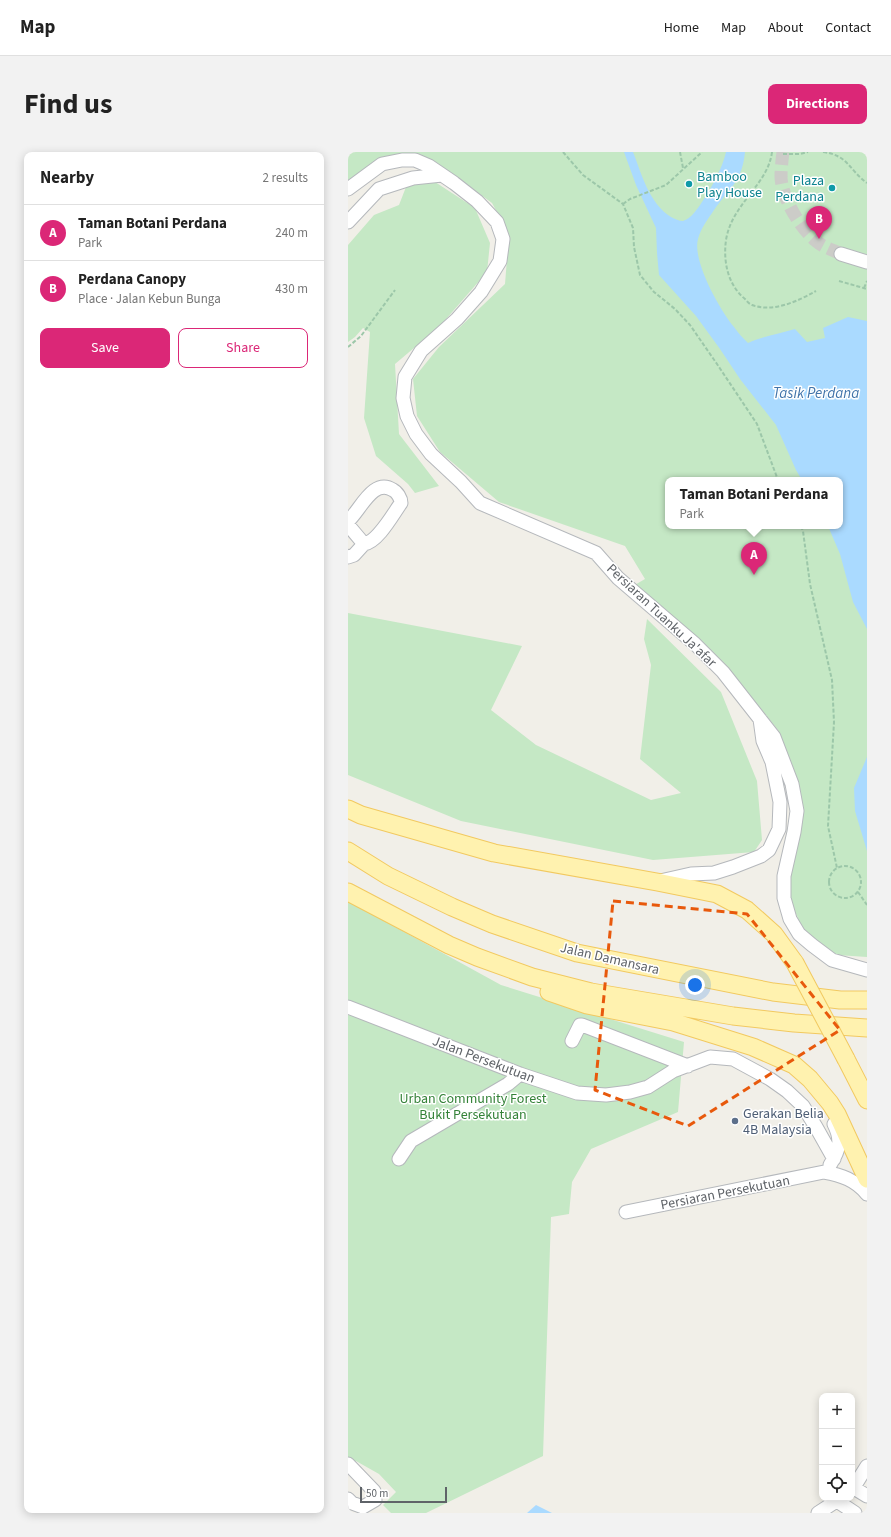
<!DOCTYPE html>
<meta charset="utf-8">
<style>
body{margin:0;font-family:"Source Sans 3",sans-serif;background:#f2f2f2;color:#222}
.controls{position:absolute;right:12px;bottom:12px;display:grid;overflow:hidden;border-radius:8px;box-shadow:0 2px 10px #0003}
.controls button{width:36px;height:36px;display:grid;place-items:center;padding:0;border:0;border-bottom:1px solid #e0e0e0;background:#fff;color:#222;font:20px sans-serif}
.scale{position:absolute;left:12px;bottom:10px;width:87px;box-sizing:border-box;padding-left:4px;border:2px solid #5f6368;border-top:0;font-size:11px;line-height:14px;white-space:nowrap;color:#5f6368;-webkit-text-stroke:3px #fff;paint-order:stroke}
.you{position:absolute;left:347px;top:833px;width:14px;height:14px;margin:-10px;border:3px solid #fff;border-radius:50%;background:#1a73e8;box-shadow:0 0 0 6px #1a73e833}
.badge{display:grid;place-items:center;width:26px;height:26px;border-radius:50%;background:#db2777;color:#fff;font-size:13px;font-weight:700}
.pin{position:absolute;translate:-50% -33px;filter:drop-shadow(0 1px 2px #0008)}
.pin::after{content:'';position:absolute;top:21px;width:14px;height:12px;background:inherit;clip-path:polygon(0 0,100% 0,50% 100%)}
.popup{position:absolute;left:317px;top:325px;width:178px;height:52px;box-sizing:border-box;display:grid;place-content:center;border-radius:8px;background:#fff;filter:drop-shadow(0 1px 3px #0005);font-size:13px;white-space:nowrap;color:#767676}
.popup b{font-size:15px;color:#222}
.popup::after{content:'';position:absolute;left:50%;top:100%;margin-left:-8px;border:8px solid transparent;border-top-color:#fff}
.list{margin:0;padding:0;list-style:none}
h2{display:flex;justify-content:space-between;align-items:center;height:52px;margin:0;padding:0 16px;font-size:17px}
h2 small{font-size:13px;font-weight:400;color:#767676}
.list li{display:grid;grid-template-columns:26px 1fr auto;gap:12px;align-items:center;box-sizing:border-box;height:56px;padding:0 16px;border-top:1px solid #e0e0e0}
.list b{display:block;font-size:15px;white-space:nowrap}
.list p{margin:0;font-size:13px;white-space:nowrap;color:#767676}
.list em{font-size:13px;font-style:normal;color:#767676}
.actions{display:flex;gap:8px;padding:12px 16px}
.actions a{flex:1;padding:9px 0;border:1px solid #db2777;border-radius:8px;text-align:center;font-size:14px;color:#db2777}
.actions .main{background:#db2777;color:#fff}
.icon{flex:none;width:22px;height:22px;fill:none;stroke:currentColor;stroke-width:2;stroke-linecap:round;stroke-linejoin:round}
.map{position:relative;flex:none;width:519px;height:1361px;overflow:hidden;border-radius:8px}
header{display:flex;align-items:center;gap:24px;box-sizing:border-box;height:56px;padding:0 20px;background:#fff;border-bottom:1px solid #e0e0e0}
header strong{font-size:19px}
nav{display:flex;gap:22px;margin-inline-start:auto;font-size:14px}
.intro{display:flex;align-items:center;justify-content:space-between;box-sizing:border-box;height:96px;padding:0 24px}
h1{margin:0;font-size:28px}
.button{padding:10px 18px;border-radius:8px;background:#db2777;color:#fff;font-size:14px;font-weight:700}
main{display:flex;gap:24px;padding:0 24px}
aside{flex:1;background:#fff;border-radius:8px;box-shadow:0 2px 10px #0003}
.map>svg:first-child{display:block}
.green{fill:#c5e8c5;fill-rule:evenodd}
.water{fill:#aadaff}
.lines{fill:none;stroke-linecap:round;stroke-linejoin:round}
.minor-tunnel{stroke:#ccccc8;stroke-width:13;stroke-dasharray:13 6;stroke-linecap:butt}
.minor-casing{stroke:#b5b8bc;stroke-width:15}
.major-casing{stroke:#f2c960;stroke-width:19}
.path{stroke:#9cc7a9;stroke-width:2;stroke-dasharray:4 2;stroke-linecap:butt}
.minor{stroke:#fff;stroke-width:13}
.major{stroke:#fff2af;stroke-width:17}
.major-bridge-casing{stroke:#f2c960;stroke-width:19;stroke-linecap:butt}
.major-bridge{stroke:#fff2af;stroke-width:17}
.marked{fill:none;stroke:#e8590c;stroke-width:3;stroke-dasharray:8 5;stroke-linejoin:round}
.culture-dot{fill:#0f9aa8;stroke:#fff;stroke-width:1.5}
.service-dot{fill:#5c6f8a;stroke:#fff;stroke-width:1.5}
.labels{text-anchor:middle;stroke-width:3;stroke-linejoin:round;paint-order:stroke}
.culture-label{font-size:14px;fill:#0d838f;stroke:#fff;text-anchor:start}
.street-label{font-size:14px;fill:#5f6368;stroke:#fff}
.park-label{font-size:14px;fill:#348238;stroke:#fff}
.service-label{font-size:14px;fill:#4e5e75;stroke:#fff;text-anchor:start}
.water-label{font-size:15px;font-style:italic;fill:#4174aa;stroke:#fff}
</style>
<header>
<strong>Map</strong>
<nav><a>Home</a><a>Map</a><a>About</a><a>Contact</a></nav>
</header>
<div class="intro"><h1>Find us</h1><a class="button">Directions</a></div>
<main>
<aside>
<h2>Nearby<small>2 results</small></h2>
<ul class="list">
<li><span class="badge">A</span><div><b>Taman Botani Perdana</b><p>Park</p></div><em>240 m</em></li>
<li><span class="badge">B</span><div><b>Perdana Canopy</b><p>Place · Jalan Kebun Bunga</p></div><em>430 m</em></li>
</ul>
<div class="actions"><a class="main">Save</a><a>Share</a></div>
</aside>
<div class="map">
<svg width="519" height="1361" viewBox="0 0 519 1361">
<rect width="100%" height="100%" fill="#f1efe8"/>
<path class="green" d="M0,0h519v805l-30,-2 -33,-23 -11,-25 -5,-22 8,-105 -18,-50 -54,-67 -91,-77 12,-7 -20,-33 -126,-44 -59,-50 -23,-36 -4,-37 26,-32 66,-63 4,-50 -17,-31 -56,-41 -21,-7 -33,3 -28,18 -6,6zM320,328h172v46h-172z
M84,28l43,28 15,35 -3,29 -47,54 -45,38 4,70 40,52 -24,7 -7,-9 -32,-28 -12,-38 6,-86 -7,-4 -8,9 -7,5v-97l26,-30 25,-10 7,-18z
M0,461l174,33 -31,64 45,35 115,55 30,-7 -41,-34 11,-94 -7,-26 3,-20 74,73 36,89 5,59 -8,12 -101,8 -192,-39 -113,-46z
M0,749l153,84 183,57 -6,70 -87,37 -19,33 -3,32 -18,3 -8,239 -117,57h-35l-8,-8 13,-13 -17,-18 -23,-13 -8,5z"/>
<path class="water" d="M276,0h9c9,23 16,51 38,65 4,2 8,4 12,4 8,-2 15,-13 19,-19 10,-15 20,-33 24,-50h19c-3,30 -15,35 -31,58 -6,9 -13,18 -16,29 -6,22 22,71 36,88 4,6 9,11 14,16 15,-7 31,-9 47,-14l12,13 18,-4 -2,-10 25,-11 19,4v308l-14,-27 -13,-48 -12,-28h12v-46h-38l-6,-10 -20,-45 -36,-46 -20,-30 -24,-33 -37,-41 -2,-22 -1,-25 -20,-43z
M519,605v94l-12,-40 -1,-23z
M188,1353l16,8h-25z"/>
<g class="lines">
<path class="minor-tunnel" d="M435,0c-1,8 -2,17 -2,25 1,21 19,51 35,64 7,6 17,9 25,13"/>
<g class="minor-casing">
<path id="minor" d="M0,37l34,-25 20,-4h13l14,6 25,17 23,18 20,21 6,17 -3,22 -19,31 -24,27 -36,32 -16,26 -2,21 4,18 9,18 15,20 30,28 19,21 116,50 22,25 77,66 28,28 51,65 18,47 5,27 -3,21 -10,44v22l6,21 9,15 13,11 20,15 35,10
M0,70l31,-33 34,-11 29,-3
M493,102l26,8
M0,369c12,-10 25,-44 45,-31 4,2 8,8 8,13 -8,11 -23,39 -37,41l-16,-19
M0,405l6,-2 10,-11
M312,729l31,-7 23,-1 19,-6 28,-11 8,-6 10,-21 1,-27 -8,-40 -9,-21 -3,-22
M0,855l172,67 57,19 29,2 24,-3 18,-5 25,-16 37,-14 23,2 37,20 17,12 16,15 13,21 18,32
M224,889l8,-16h2l106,41
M51,1007l12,-18 97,-57 12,-10
M482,1013c10,-16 12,-25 4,-41
M278,1060l198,-40c17,3 32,8 43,22
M0,1312l26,27 1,9 -12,7 -11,-4 -4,-4
M506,1336l13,8
M504,1338l15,-24
M489,1349l18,12
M470,1361l23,-15"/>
</g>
<g class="major-casing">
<path id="major" d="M0,657l13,6 133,38 163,29 60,12 30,16 27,24 21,29
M0,699l40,25 64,31 40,17 85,29 196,39 67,8h27
M0,740l101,53 28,12 55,20 59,15 142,24 61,7 73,5
M201,840l38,13 86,17 80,25 41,18 16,14 20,24 7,11 30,65
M498,907l21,41"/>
</g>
<path class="path" d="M215,0l20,23 40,29 10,24 1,19 6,28 14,17 21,17 15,16 27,39 40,60 21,56
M332,0l3,16
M424,0c-4,33 -40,51 -46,88 -3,22 2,45 19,59 2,2 4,5 7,6 21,8 46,-4 64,-14
M475,0c25,3 26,18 44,31
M435,2h17l8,-2
M275,52l7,-5 36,-14 36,-33
M491,129l28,8
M516,136l3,-7
M0,195l13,-11 34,-46
M453,374l2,5 7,53 22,96 2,42 -6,104 9,42
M481 730a16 16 0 1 1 32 0a16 16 0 1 1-32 0Z
M510,740l9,13"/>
<use href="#minor" class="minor"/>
<use href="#major" class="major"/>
<g class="major-bridge-casing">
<path id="major-bridge" d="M447,811l51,96"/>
</g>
<use href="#major-bridge" class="major-bridge"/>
</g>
<path class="marked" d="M265,749l134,13 93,116 -152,96 -93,-36z"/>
<g class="culture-dot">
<circle cx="341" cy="32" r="4"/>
<circle cx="484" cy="36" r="4"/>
</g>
<circle class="service-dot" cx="387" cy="969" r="4"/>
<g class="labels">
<g class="culture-label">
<text x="349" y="29">Bamboo<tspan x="349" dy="16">Play House</tspan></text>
<text x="476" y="33" text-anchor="end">Plaza<tspan x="476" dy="16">Perdana</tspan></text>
</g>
<g class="street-label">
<text transform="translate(314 463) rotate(43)" y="5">Persiaran Tuanku Ja'afar</text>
<text transform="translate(262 806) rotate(13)" y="5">Jalan Damansara</text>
<text transform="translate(136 907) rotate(21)" y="5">Jalan Persekutuan</text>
<text transform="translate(377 1040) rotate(-11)" y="5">Persiaran Persekutuan</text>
</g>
<g class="park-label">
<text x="125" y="951">Urban Community Forest<tspan x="125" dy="16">Bukit Persekutuan</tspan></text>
</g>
<g class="service-label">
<text x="395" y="966">Gerakan Belia<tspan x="395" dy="16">4B Malaysia</tspan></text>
</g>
<g class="water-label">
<text x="468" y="246">Tasik Perdana</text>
</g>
</g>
</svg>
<div class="controls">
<button>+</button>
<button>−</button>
<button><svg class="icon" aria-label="locate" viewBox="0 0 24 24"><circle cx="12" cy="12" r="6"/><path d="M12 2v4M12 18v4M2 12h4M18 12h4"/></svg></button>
</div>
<div class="scale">50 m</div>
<div class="you"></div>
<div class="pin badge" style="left:406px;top:423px">A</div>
<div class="popup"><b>Taman Botani Perdana</b>Park</div>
<div class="pin badge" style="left:471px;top:87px">B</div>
</div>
</main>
